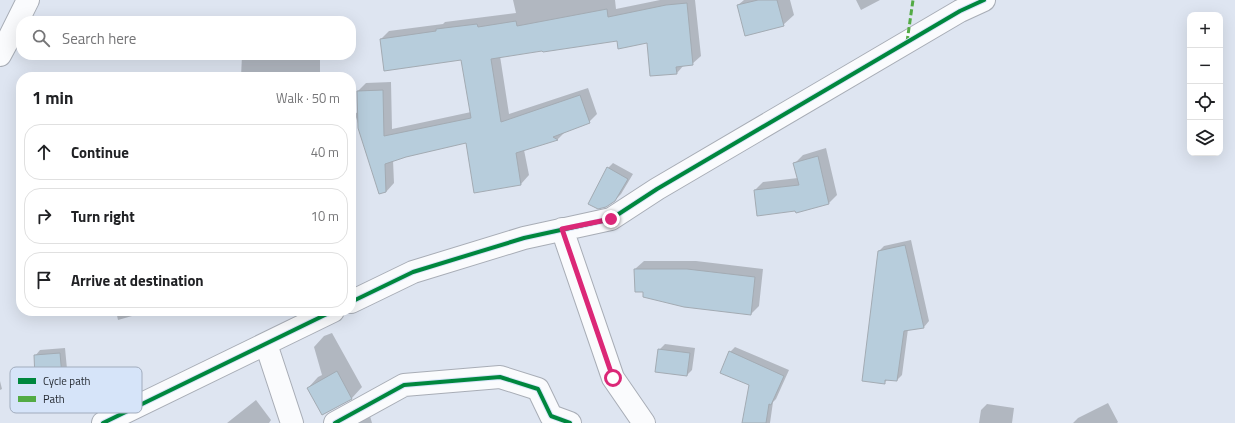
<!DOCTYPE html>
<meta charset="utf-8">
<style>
body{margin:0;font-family:"Titillium Web",sans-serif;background:#f2f2f2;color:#202124}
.controls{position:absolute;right:12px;top:12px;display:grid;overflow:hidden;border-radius:8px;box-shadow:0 4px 16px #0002}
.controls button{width:36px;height:36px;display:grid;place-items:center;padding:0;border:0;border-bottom:1px solid #e0e0e0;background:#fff;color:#202124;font:20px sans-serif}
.stop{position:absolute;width:12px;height:12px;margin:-9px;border:3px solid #db2777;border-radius:50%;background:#fff}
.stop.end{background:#db2777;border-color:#fff;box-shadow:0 1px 4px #0008}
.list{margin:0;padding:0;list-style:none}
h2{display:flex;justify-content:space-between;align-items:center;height:52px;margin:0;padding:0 16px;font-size:17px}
h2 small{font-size:13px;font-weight:400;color:#757577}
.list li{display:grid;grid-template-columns:26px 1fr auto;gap:12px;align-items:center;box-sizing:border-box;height:56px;margin:0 8px 8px;padding:0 8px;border:1px solid #e0e0e0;border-radius:16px}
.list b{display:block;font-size:15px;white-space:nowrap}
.list em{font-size:13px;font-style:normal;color:#757577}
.icon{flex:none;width:22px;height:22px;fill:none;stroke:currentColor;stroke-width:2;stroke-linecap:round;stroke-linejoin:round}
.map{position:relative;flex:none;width:1235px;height:423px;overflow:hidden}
.search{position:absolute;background:#fff;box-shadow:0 4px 16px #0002;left:16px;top:16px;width:340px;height:44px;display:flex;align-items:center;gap:10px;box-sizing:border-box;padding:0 14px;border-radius:16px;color:#757577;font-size:15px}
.panel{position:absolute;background:#fff;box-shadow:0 4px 16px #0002;left:16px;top:72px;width:340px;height:244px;border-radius:16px}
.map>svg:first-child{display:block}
.shadow{fill:#0003}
.building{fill:#b7cddc;stroke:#a3abb3}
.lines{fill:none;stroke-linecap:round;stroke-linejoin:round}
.minor-casing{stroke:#a8adb6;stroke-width:24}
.minor{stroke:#fafbfd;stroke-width:22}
.quiet{stroke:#53ab45;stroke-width:3;stroke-dasharray:6 3;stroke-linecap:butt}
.cycleway-casing{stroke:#d6e4f9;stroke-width:6}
.cycleway{stroke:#00873e;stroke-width:4}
.route{stroke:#db2777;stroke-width:5}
.key{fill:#d6e4f9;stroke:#a1acbd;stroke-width:1}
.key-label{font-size:11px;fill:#252a32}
</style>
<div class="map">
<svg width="1235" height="423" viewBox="0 0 1235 423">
<rect width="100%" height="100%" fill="#dee5f1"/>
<path class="shadow" d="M513,0h102l1,9 44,-9h35l6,56 -9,8 -8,1 -7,8 -29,-31 -31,-3 -117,17 9,58 79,-26 9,26 -8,8 -23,9 -8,8 -34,11 5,25 -8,9 -54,-42 -74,18 1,23 -8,9 -6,1 -25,-79 4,-3 -1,-20 8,-8 25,-1 1,47 79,-17 -9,-54 -81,-19 8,-8 54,-7 2,-2 71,-9z
M744,0h46l4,15 -11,10 -45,-20z
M856,0h24l-19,10z
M242,55h78v22h-79z
M826,148l11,47 -8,8 -33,9 -41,-22 8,-8 35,-4 -4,-14 9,-9z
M613,163l20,11 -12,20 -6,6 -7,-32z
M911,240l18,81 -5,6 -16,2 -6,46 -5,5 -9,-1 -4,4 -5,-132 5,-5z
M644,261h52l67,8 -4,37 -8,8 -107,-23 -9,-22z
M116,311h26l-3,3 -21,6z
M332,333l30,54 -10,11 -30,16 -14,-26 10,-11 4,-2 -8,-28 10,-11z
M665,344l30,4 -3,22 -5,5 -28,-25z
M735,347l54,23 -13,29 -3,3 -3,21h-27l7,-39 -20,-32z
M65,348l2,21 -6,6 -26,-19 5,-6z
M0,381l2,8 -2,1z
M256,400l15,20 -2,3h-42z
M1108,403l10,19 -1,1h-44l5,-5z
M987,404l27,4 -2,15h-33l2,-13z
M370,416l2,7h-15z"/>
<path class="building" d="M758,0h19l7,26 -39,10 -8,-31z
M687,3l6,62 -17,2 1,7 -27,2 -3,-33 -29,6 -1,-8 -74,11 -1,-1 -51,8 10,63 79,-27 10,28 -37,14 5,3 -42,13 5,32 -47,8 -8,-50 -60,14 -21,7 1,28 -7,2 -21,-66 -1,-37 26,-1 1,46 87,-18 -10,-58 -77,11 -4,-32 56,-8v-2l41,-5 1,3 38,-6 1,5 90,-17 1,8 58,-12z
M818,156l11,48 -33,9 -1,-2 -38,5 -3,-26 45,-5 -6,-22z
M607,167l21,12 -13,22 -9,6 -8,2 -10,-5z
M905,245l19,83 -20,3 -7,50 -12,-1v4l-23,-3 16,-130z
M634,269h53l68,8 -4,38 -67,-8 -41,-10v-5h-8z
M658,349l32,4 -3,23 -32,-4z
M729,351l55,25 -13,29 -2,-1 -3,19h-24l7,-38 -29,-12z
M60,353l2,23 -27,2 -1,-23z
M337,371l15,28 -30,16 -15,-27z"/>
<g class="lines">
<g class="minor-casing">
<path id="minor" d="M0,55l7,-13 21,-42
M562,229l51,149 31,45
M351,302l62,-30 111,-34 87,-19 46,-30 303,-178 24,-11
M266,344l26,79
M103,423l230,-112
M335,423l69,-38 96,-8 38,12 13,27 19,7"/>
</g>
<use href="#minor" class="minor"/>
<path class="quiet" d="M907,42l6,-42"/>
<g class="cycleway-casing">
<path id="cycleway" d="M351,302l62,-30 111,-34 87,-19 46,-30 303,-178 24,-11
M103,423l230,-112
M335,423l69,-38 96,-8 38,12 13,27 19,7"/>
</g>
<use href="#cycleway" class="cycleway"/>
</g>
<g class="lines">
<path class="route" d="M611,219l-49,10 51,149"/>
</g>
<rect x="10" y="367" width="132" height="46" rx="6" class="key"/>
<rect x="18" y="378" width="18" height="6" fill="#00873e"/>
<rect x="18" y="396" width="18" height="6" fill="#53ab45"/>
<g class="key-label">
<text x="43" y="385">Cycle path</text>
<text x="43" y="403">Path</text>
</g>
</svg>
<div class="controls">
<button>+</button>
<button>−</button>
<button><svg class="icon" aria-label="locate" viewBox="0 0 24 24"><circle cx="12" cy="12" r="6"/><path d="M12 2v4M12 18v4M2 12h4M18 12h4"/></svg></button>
<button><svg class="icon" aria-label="layers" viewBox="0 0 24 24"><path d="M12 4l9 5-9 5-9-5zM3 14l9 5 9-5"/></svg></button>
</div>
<div class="stop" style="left:613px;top:378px"></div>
<div class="stop end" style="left:611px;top:219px"></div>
<div class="search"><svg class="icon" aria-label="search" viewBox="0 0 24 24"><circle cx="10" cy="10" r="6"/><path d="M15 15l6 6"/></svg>Search here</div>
<section class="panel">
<h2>1 min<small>Walk · 50 m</small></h2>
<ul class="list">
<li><svg class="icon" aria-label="ahead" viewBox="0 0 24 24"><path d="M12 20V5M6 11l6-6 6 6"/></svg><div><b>Continue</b></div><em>40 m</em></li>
<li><svg class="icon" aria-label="right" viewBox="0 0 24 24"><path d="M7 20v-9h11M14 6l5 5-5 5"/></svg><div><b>Turn right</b></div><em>10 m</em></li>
<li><svg class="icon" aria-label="arrive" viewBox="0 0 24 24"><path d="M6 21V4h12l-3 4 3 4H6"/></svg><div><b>Arrive at destination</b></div></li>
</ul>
</section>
</div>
